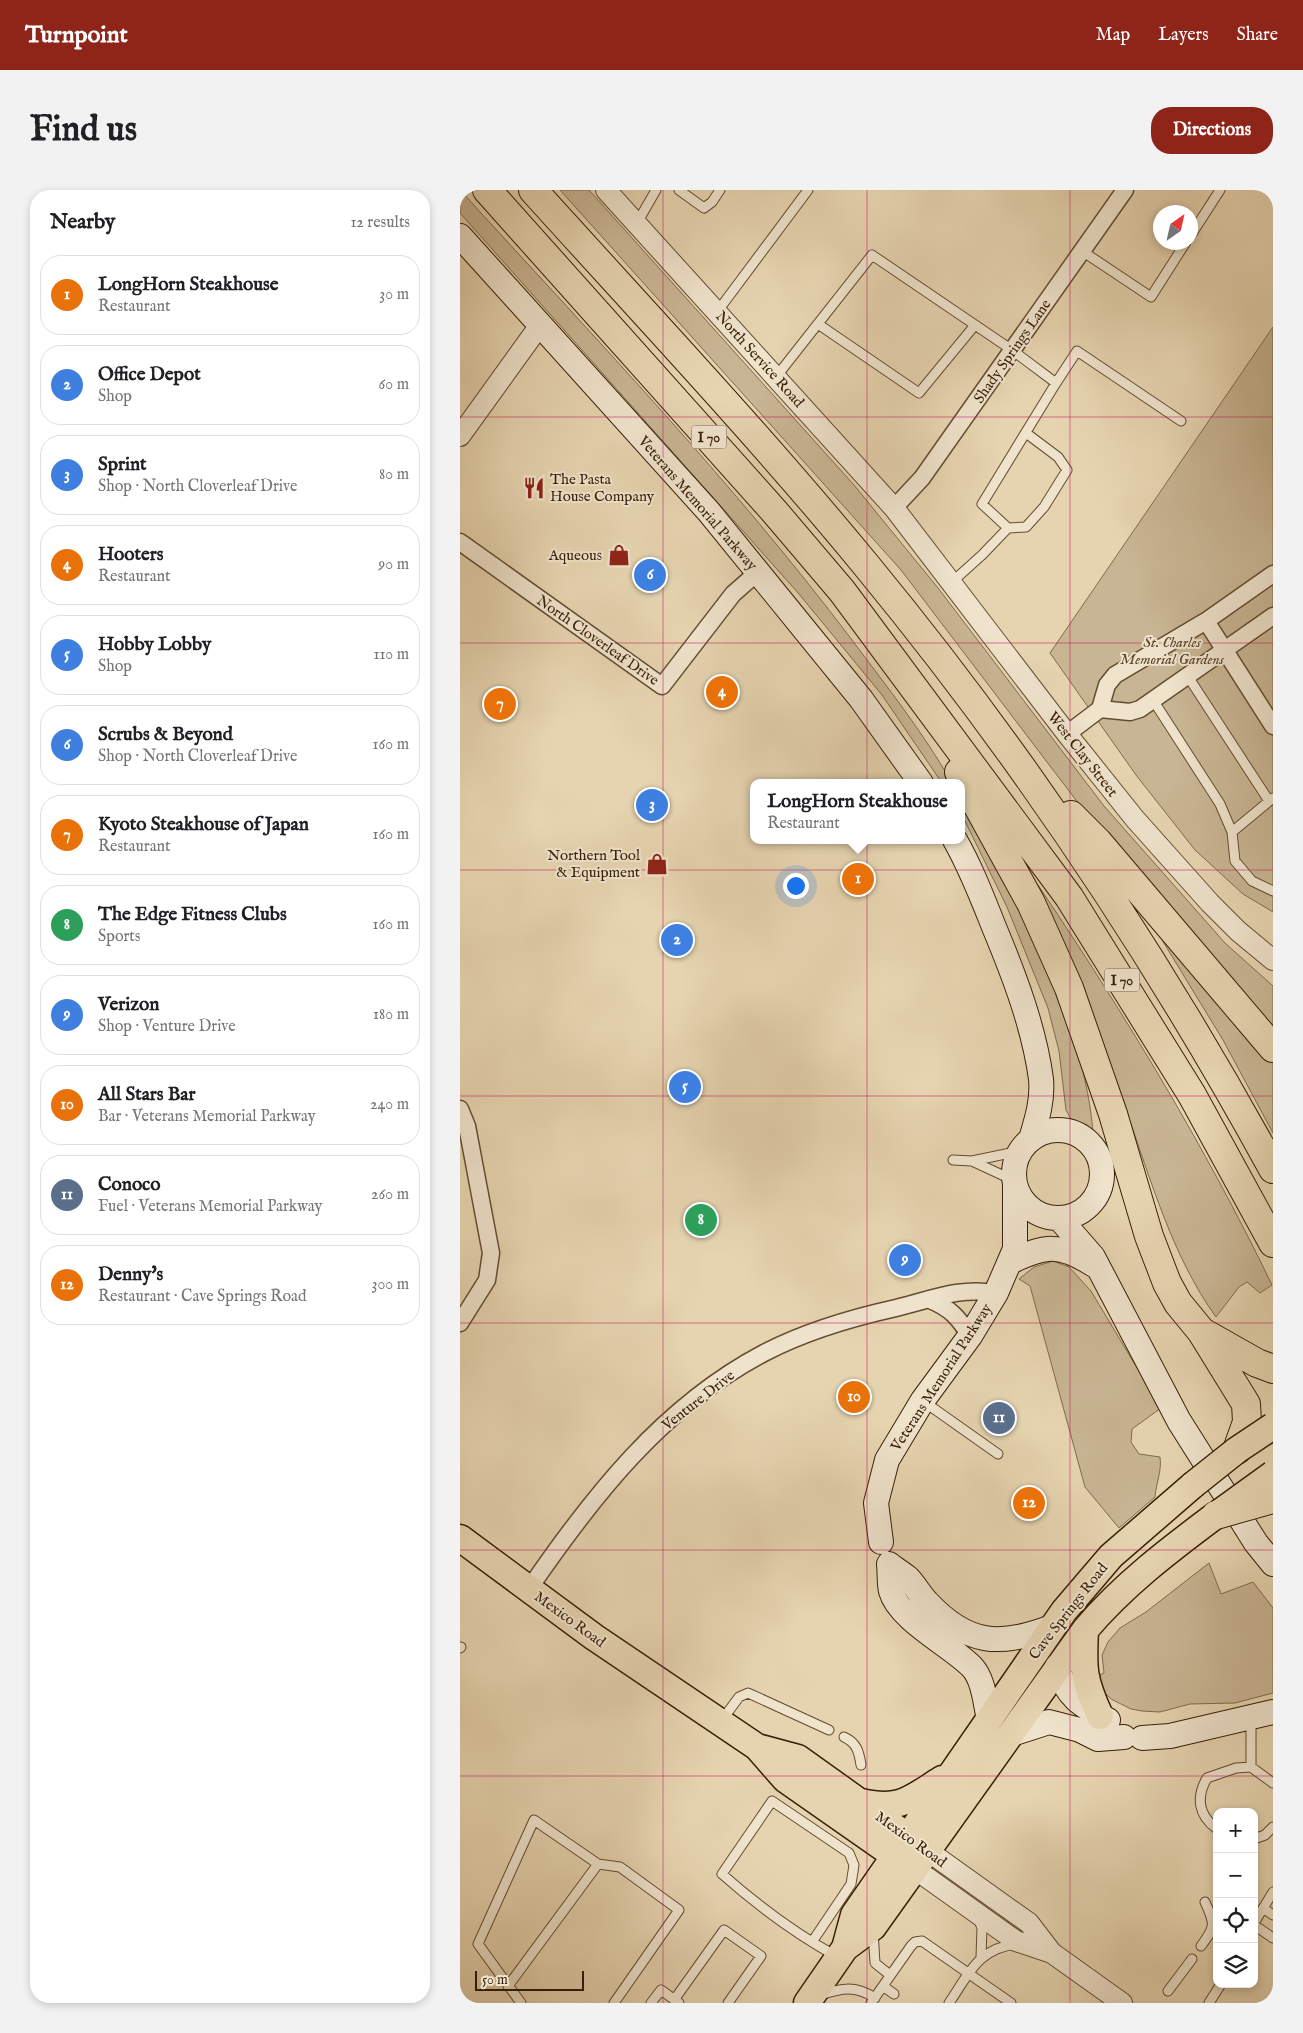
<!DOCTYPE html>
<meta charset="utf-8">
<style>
body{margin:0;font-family:"IM FELL English",serif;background:#f2f2f2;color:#202124}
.controls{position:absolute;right:15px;bottom:15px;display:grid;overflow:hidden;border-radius:10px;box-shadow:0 2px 8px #0003}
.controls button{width:45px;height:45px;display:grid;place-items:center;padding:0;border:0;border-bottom:1px solid #e0e0e0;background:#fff;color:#202124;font:25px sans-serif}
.compass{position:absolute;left:693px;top:15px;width:45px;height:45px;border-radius:50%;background:#fff;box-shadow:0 2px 8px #0003;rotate:34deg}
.scale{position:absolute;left:15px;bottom:12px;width:109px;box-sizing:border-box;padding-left:5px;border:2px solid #381f07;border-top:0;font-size:14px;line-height:18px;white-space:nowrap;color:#381f07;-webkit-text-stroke:4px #efe3cc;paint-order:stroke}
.you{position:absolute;left:335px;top:695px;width:18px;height:18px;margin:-12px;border:4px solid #fff;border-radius:50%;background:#1a73e8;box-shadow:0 0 0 8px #1a73e833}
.badge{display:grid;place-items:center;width:32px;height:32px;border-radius:50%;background:#8f2418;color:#fff;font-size:16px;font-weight:700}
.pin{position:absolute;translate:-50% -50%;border:2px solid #fff;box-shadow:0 1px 5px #0006}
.popup{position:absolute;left:290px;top:589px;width:215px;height:65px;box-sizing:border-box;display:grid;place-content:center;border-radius:10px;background:#fff;filter:drop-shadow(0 1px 4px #0005);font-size:16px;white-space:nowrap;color:#757577}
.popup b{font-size:19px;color:#202124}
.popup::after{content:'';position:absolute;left:50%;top:100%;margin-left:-10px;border:10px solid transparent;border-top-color:#fff}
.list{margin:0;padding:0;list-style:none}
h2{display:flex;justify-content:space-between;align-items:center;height:65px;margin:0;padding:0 20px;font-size:21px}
h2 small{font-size:16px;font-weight:400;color:#757577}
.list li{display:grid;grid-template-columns:32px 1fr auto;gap:15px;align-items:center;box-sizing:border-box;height:80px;margin:0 10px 10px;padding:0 10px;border:1px solid #e0e0e0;border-radius:20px}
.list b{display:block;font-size:19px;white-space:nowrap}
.list p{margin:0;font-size:16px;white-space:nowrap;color:#757577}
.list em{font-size:16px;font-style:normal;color:#757577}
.icon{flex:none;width:28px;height:28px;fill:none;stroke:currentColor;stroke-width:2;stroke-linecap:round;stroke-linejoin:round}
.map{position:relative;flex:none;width:813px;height:1813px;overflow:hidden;border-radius:20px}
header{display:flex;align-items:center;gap:30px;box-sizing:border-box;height:70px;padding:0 25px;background:#8f2418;color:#fff}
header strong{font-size:24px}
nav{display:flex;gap:28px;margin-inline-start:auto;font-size:18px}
.intro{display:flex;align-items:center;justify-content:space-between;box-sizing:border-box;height:120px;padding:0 30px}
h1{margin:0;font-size:35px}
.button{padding:12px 22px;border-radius:20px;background:#8f2418;color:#fff;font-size:18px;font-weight:700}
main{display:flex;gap:30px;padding:0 30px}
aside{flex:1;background:#fff;border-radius:20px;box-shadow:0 2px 8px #0003}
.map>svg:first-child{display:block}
.green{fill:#c8b593;stroke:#806a4d}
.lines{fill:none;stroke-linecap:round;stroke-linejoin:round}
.service-casing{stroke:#644c31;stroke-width:11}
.minor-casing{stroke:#644c31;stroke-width:19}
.tertiary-casing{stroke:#644c31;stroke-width:22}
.secondary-casing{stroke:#381f07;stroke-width:26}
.primary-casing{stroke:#381f07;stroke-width:29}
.motorway-casing{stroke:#381f07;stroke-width:30}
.service{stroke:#efe3cc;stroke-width:9}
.minor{stroke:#efe3cc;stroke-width:16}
.tertiary{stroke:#efe3cc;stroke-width:20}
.secondary{stroke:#efe3cc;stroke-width:24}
.primary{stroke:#e6d4b0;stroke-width:26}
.motorway{stroke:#e6d4b0;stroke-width:28}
.primary-bridge-casing{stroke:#381f07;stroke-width:29;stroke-linecap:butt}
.motorway-bridge-casing{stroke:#381f07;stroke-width:30;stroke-linecap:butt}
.primary-bridge{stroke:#e6d4b0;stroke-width:26}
.motorway-bridge{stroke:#e6d4b0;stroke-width:28}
.grid{fill:none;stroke:#c2185b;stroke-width:1;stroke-opacity:0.55}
.labels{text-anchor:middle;stroke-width:4;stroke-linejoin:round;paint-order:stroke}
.shield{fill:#efe3cc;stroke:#6f5a42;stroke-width:1}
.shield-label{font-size:14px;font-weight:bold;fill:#381f07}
.street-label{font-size:15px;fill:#381f07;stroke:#efe3cc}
.poi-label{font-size:15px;fill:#381f07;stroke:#efe3cc;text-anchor:end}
.park-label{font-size:15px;font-style:italic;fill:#5c442a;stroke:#efe3cc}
</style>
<header>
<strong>Turnpoint</strong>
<nav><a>Map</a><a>Layers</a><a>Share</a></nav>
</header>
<div class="intro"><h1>Find us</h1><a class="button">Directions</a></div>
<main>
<aside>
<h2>Nearby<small>12 results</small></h2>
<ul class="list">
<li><span class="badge" style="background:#e8710a">1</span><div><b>LongHorn Steakhouse</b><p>Restaurant</p></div><em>30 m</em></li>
<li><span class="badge" style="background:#3f7fe0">2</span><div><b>Office Depot</b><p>Shop</p></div><em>60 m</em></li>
<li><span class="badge" style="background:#3f7fe0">3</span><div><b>Sprint</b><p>Shop · North Cloverleaf Drive</p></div><em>80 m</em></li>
<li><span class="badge" style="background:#e8710a">4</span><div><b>Hooters</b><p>Restaurant</p></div><em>90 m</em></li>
<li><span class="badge" style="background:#3f7fe0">5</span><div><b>Hobby Lobby</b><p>Shop</p></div><em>110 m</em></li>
<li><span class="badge" style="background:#3f7fe0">6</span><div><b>Scrubs &amp; Beyond</b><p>Shop · North Cloverleaf Drive</p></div><em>160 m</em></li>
<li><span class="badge" style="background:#e8710a">7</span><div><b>Kyoto Steakhouse of Japan</b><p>Restaurant</p></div><em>160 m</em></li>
<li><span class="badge" style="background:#2e9e5b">8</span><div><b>The Edge Fitness Clubs</b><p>Sports</p></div><em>160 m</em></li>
<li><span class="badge" style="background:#3f7fe0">9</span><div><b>Verizon</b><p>Shop · Venture Drive</p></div><em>180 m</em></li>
<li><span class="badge" style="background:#e8710a">10</span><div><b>All Stars Bar</b><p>Bar · Veterans Memorial Parkway</p></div><em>240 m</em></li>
<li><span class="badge" style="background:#5c6f8a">11</span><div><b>Conoco</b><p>Fuel · Veterans Memorial Parkway</p></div><em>260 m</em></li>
<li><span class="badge" style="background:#e8710a">12</span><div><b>Denny's</b><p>Restaurant · Cave Springs Road</p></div><em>300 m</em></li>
</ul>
</aside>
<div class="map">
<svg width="813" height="1813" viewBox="0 0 813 1813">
<rect width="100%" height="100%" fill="#e6d4b0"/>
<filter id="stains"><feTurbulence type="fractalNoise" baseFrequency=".004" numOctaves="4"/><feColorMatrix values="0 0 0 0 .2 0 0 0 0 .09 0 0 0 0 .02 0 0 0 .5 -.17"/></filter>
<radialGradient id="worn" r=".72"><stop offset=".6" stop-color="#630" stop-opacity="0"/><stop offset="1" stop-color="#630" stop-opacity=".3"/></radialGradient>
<path class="green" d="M0,0c134,147 272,291 392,450 35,47 71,92 100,143h-10l-60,-88 -83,-101 -339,-381z
M100,0h29l265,295 84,103 166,218 121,137 48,43v45l-172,-198 -200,-263z
M813,137v585l-30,-18 -48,-44 -59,-75 -86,-122z
M502,609c56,104 128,230 132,350l-18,-21 -10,-18 -7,-59 -11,-43 -41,-101 -45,-92z
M578,695c86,128 167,261 234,400l-12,8 -13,-11 -8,5 -23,30c-44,-61 -65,-137 -90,-207 -27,-76 -61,-150 -92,-224z
M708,745l105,127v71l-50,-93 -61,-100z
M593,1071l16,6 22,24 70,117 -29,21 -1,13 8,12 21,3c2,14 -4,26 -5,40l-36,31 -34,-41 -55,-201 -11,-7 15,-12z
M749,1373l12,31 32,-12 20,26v85l-38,10 -45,1 -30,8 -18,-1 -11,-2 -20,-10 -6,-6 -8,-17 7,-3 -2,-18 6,-13 12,-14 26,-16z"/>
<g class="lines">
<g class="service-casing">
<path id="service" d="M219,0l25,18 8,-6 8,-12
M177,33l19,-33
M731,45l29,-45
M622,61l69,46 35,-55
M257,122l91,-122
M358,134l101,69 56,-68
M316,187l96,-122 140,95 44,33 -74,121 26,24 -26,27 -30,27
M596,193l21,-32 104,70
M548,338l18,-1 18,-20 23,-37 -9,-13 -32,-24
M727,485l82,126
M693,510l67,104 12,28 3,29 17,20 21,10
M772,642l41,-34
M493,970l19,1 48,-10
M512,971l43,20
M463,1211l75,53
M0,1458l1,-1
M791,1528v49
M262,1530l17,-23 9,-4 81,37
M384,1547c13,6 15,15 17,28
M757,1639c-19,-14 -21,-32 -10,-51l29,-10 15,-1 22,16
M794,1649l11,-4 8,-8
M803,1718l10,7
M518,1728l4,10 -1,29
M794,1733l19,-31
M794,1735l19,13
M413,1741l2,32 15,12
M352,1752l39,-58 3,-19 -5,-12 -77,-52 -50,73c35,31 74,60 114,82
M741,1756c15,-20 14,-22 4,-44
M48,1796l90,-122
M423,1796l11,8
M708,1801l24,-32
M360,1805c22,-7 35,-10 55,3
M214,1810l50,-70 37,26 -33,47
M61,1813l-43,-59 56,-124 64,44 22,3 59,43 -65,93
M191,1813l10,-13 18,13
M411,1813l40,-57 4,-4 7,-1 89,62
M489,1813c20,-29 29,-55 68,-59
M749,1813l12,-19"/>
</g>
<g class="minor-casing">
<path id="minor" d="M434,318l28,-30 203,-288
M0,352l202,144 71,-92 25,-22
M746,431l67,105
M640,519l30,3 10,-3 133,-93
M607,544l33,-25 7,-24 8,-10 91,-54 67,-47
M0,919l7,17 24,127 -4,27 -27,43
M470,1110c20,8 29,18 40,36
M69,1399c63,-92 134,-183 235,-236 42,-22 87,-35 132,-45 37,-9 62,-21 100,-15"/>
</g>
<g class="tertiary-casing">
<path id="tertiary" d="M146,0l288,318 173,226 68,85 75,84 28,28 35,29
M0,246l80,-111
M468,1661l101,72 23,30 70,50
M455,1679l101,72 36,12"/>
</g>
<g class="secondary-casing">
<path id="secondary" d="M0,46l249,276 152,187 60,84
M495,650c16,28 27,57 39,87 20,48 40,100 47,152 2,21 -4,40 -10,60
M554 984a44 44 0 1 1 88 0a44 44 0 1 1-88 0Z
M599,1028l34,39 86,164 77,122 17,21
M550,1072c36,-17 49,-19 84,3
M421,1352l-5,-39 11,-43 36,-60 47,-64 26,-43 19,-44v-63
M429,1374c1,9 0,19 2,27 8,29 61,55 81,76 12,13 13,36 17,52
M429,1374c6,5 13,9 19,14 7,7 12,17 19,24 40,43 73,45 125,25
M597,1477c10,30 23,38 51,53
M552,1544l37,-12 31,8 18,9 26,-2
M682,1548l28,-2 103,-24"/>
</g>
<g class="primary-casing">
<path id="primary" d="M0,1348l134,99 163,110 28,32 123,86
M625,1440c-2,39 -2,49 15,86
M297,1557l41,11 123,88
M401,1612c40,9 49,-3 81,-23
M385,1758l9,-33 210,-304 47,-55 82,-71
M347,1813l38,-55 28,-21 212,-297c38,-45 84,-80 131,-115"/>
</g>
<g class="motorway-casing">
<path id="motorway" d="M27,0l287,321 68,80 227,306 123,198 81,148
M73,0c112,124 227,246 333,375 155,188 290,390 407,604
M499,582l72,131 38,85 44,126 36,122 18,47 11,20 23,28 45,73 1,18 -10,28
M611,625l27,27 175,206
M744,1143l53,30 16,6"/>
</g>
<use href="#service" class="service"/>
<use href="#minor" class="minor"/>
<use href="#tertiary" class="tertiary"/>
<use href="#secondary" class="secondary"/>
<use href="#primary" class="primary"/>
<use href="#motorway" class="motorway"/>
<g class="primary-bridge-casing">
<path id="primary-bridge" d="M733,1295l44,-35 36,-24
M759,1323l54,-39"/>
</g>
<g class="motorway-bridge-casing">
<path id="motorway-bridge" d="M756,1325l57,-16"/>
</g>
<use href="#primary-bridge" class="primary-bridge"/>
<use href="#motorway-bridge" class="motorway-bridge"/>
</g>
<path class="grid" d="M203,0v1813M407,0v1813M610,0v1813M0,227h813M0,453h813M0,680h813M0,906h813M0,1133h813M0,1360h813M0,1586h813"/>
<defs>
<g id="restaurant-bare" transform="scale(1.725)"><path d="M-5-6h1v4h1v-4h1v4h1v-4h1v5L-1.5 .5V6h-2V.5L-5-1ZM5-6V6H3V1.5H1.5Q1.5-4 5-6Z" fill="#8f2418" stroke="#efe3cc" stroke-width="2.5" paint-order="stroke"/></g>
<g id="shop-bare" transform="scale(1.725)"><path d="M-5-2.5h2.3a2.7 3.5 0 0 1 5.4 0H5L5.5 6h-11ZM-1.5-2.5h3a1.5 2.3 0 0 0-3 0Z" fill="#8f2418" stroke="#efe3cc" stroke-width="2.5" paint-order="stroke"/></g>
</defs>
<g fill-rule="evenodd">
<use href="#restaurant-bare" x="74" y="298"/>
<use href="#shop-bare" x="159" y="365"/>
<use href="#shop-bare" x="197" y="674"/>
</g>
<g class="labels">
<g class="shield">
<rect x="231.5" y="235.5" width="35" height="23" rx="4"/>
<rect x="644.5" y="778.5" width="35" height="23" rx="4"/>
</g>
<g class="shield-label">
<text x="249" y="252">I 70</text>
<text x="662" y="795">I 70</text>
</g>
<g class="street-label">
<text transform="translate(552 161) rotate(-55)" y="5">Shady Springs Lane</text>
<text transform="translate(300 169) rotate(48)" y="5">North Service Road</text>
<text transform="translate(238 313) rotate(49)" y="5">Veterans Memorial Parkway</text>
<text transform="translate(138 450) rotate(35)" y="5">North Cloverleaf Drive</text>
<text transform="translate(623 564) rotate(52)" y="5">West Clay Street</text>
<text transform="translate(481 1187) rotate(-57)" y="5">Veterans Memorial Parkway</text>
<text transform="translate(238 1210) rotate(-38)" y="5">Venture Drive</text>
<text transform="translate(608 1421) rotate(-52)" y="5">Cave Springs Road</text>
<text transform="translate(110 1429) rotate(36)" y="5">Mexico Road</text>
<text transform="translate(451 1649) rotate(36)" y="5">Mexico Road</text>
</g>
<g class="poi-label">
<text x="90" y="294" text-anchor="start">The Pasta<tspan x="90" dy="17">House Company</tspan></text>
<text x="142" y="370">Aqueous</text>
<text x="180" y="670">Northern Tool<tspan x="180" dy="17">&amp; Equipment</tspan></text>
</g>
<g class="park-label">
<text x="712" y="457">St. Charles<tspan x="712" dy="17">Memorial Gardens</tspan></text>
</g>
</g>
<rect width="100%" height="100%" filter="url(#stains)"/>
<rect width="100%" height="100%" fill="url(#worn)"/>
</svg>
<div class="controls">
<button>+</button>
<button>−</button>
<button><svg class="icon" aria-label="locate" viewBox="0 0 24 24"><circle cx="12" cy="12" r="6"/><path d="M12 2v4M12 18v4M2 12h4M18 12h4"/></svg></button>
<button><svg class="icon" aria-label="layers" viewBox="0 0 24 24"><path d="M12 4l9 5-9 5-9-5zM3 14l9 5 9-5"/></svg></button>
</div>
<svg class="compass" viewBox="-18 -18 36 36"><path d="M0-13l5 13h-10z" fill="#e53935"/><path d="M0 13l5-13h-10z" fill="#757577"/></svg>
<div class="scale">50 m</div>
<div class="you"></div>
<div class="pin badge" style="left:398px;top:689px;background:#e8710a">1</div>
<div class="popup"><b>LongHorn Steakhouse</b>Restaurant</div>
<div class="pin badge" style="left:217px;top:750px;background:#3f7fe0">2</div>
<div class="pin badge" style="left:192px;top:615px;background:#3f7fe0">3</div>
<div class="pin badge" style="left:262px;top:502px;background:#e8710a">4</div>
<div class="pin badge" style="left:225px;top:897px;background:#3f7fe0">5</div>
<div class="pin badge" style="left:190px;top:385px;background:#3f7fe0">6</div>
<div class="pin badge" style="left:40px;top:514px;background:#e8710a">7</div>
<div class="pin badge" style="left:241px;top:1030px;background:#2e9e5b">8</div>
<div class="pin badge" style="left:445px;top:1070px;background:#3f7fe0">9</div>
<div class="pin badge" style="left:394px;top:1207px;background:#e8710a">10</div>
<div class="pin badge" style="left:539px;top:1228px;background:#5c6f8a">11</div>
<div class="pin badge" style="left:569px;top:1313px;background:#e8710a">12</div>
</div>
</main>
